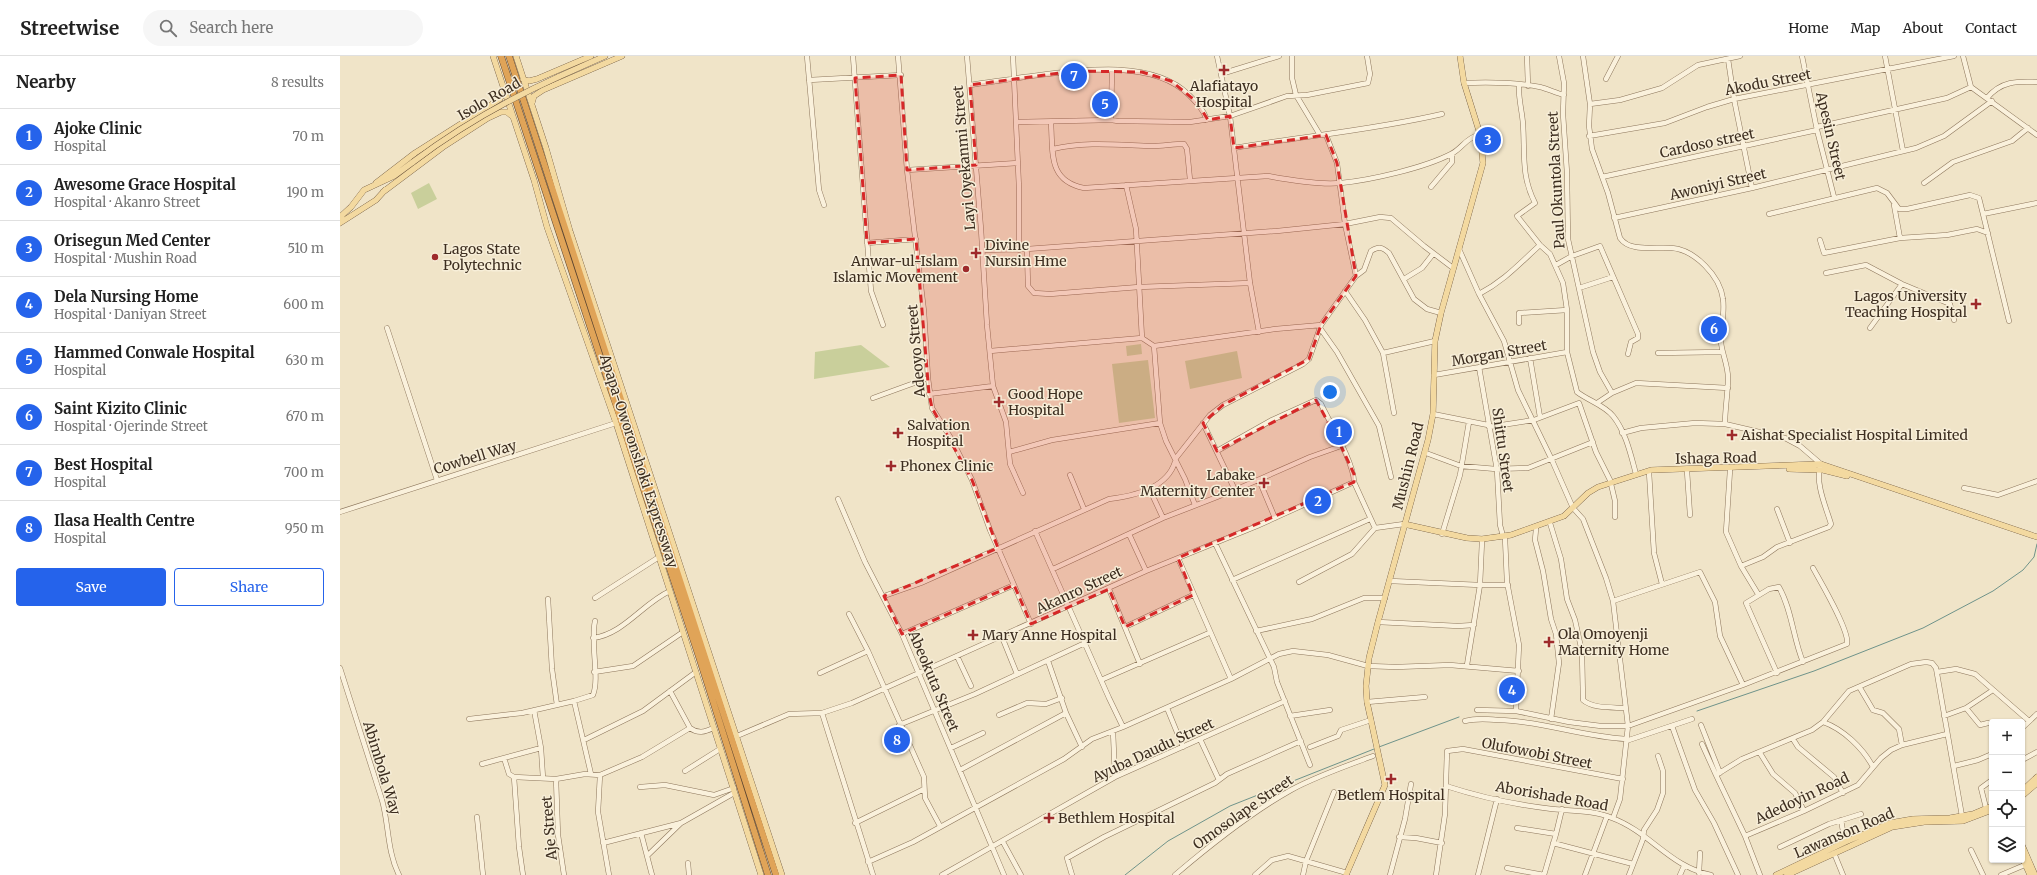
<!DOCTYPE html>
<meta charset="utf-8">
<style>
body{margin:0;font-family:Merriweather,serif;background:#f6f6f6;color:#222}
.controls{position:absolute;right:12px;bottom:12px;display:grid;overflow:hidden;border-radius:4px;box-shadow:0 1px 3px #0004}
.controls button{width:36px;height:36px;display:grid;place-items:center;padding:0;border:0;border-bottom:1px solid #e0e0e0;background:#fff;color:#222;font:20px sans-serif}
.you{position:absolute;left:990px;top:336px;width:14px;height:14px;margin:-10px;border:3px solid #fff;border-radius:50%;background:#1a73e8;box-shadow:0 0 0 6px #1a73e833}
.badge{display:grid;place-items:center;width:26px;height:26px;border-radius:50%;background:#2563eb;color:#fff;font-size:13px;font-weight:700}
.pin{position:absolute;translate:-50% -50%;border:2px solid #fff;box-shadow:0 1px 4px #0006}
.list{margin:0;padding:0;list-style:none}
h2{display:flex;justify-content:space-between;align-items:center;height:52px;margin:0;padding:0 16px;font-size:17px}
h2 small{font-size:13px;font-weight:400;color:#767676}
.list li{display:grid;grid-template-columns:26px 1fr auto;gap:12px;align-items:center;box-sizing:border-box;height:56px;padding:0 16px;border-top:1px solid #e0e0e0}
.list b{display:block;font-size:15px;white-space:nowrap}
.list p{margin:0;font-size:13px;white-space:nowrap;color:#767676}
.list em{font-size:13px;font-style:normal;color:#767676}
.actions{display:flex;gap:8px;padding:12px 16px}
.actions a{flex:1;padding:9px 0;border:1px solid #2563eb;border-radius:4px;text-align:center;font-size:14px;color:#2563eb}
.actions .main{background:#2563eb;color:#fff}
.icon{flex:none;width:22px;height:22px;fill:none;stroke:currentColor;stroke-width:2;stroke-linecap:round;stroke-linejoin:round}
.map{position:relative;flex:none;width:1697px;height:819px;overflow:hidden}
header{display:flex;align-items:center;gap:24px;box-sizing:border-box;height:56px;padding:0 20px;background:#fff;border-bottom:1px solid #e0e0e0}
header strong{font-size:19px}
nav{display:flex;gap:22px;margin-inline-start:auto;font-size:14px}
.search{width:280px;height:36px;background:#f6f6f6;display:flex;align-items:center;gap:10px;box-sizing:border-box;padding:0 14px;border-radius:22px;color:#767676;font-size:15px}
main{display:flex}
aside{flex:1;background:#fff}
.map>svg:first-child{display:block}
.green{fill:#c9cf9b}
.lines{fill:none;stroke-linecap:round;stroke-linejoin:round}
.stream{stroke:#6f938a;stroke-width:1}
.minor-casing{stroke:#8d765c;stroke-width:5.5}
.major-casing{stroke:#5b4430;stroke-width:6}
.highway-casing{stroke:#5b4430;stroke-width:7}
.minor{stroke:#faf1dc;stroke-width:4.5}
.major{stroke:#f3d9a0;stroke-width:5.5}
.highway{stroke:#e0a458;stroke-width:6}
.major-bridge-casing{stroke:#5b4430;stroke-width:6;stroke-linecap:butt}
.major-bridge{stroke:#f3d9a0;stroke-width:5.5}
.marked{fill:#d62828;fill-opacity:0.2;stroke:#d62828;stroke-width:3;stroke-dasharray:8 5;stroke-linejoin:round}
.poi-dot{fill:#9e2a2b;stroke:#f7eed8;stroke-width:1.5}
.labels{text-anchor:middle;stroke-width:3;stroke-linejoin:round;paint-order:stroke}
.street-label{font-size:14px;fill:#3d2e20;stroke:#f7eed8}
.poi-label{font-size:14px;fill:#3d2e20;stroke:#f7eed8;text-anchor:start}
</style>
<header>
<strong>Streetwise</strong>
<div class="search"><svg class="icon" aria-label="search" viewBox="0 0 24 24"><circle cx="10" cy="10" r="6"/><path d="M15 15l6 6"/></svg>Search here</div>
<nav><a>Home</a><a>Map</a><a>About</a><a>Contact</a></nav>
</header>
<main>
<aside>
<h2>Nearby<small>8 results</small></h2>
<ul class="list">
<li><span class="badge">1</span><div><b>Ajoke Clinic</b><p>Hospital</p></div><em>70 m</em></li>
<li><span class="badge">2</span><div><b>Awesome Grace Hospital</b><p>Hospital · Akanro Street</p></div><em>190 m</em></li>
<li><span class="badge">3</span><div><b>Orisegun Med Center</b><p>Hospital · Mushin Road</p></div><em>510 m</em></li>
<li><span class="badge">4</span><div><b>Dela Nursing Home</b><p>Hospital · Daniyan Street</p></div><em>600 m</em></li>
<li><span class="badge">5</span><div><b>Hammed Conwale Hospital</b><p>Hospital</p></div><em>630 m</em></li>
<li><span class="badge">6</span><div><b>Saint Kizito Clinic</b><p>Hospital · Ojerinde Street</p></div><em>670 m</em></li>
<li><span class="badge">7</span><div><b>Best Hospital</b><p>Hospital</p></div><em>700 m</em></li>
<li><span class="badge">8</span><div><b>Ilasa Health Centre</b><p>Hospital</p></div><em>950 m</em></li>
</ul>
<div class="actions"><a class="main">Save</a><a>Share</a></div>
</aside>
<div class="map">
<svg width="1697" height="819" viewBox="0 0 1697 819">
<rect width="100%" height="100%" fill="#f0e4c8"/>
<path class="green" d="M89,127l8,16 -19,10 -7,-16z
M801,288l1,10 -15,2 -1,-10z
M521,289l29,22 -76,12 1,-27z
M897,295l5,27 -52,11 -5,-28z
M808,304l7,58 -36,5 -7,-59z"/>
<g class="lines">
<path class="stream" d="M1357,655l117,-40 109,-43 70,-37 30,-21 11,-13 3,-13
M1039,691l80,-30
M785,819l43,-34 62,-35 144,-57"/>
<g class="minor-casing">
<path id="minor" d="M467,0l12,134 5,15
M513,0l18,235 12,34
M558,0l9,114 17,141 4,67 4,30 20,32 20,40 18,50 41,94
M627,0l14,173 6,96 6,61 13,36 4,42 13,29
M673,0l6,132v62
M877,0l13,60 20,167 9,49
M952,0v22l4,17 24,40
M1187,0l1,30
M1219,0l5,27 -1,31 4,59 1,66 25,113 7,20 12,21
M1243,0l7,48 -1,22 3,23 16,44 12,45c10,15 36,8 52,10 23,2 48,28 51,51 2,13 -2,29 -2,43 1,12 7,23 7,36 0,15 -3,30 -3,46
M1462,0l15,74 17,67
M1545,0l18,95
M1623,0l8,31 66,48
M1388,3l6,40 18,89
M881,18l58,-18
M1266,23l12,-23
M469,24l92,-5
M1124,27c25,-1 51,-1 76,4 8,2 16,6 24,8
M1179,28c-1,14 3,26 4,40 2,30 -2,52 12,79l-18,13 23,29 10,9 13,29 4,27v42l10,40c12,9 27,13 36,24 13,16 18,40 23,58
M630,29c18,-3 36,-5 54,-8 49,-6 127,-20 165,18 8,8 14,14 18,25
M1647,42c14,-17 30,-17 50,-16
M1250,48l30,-4 42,-12 36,-23 42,-9
M771,64l1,-49
M676,66l95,-2 7,1 72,1 40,-6 57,-20 20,-1 61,-12 2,-9 -3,-18
M711,67c2,30 -3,58 33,65l184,-12c21,4 51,9 73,7 30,-3 83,-15 110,-29 12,-6 13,-15 29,-20
M1477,71l130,-29 24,-11
M1141,80l14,-3
M1249,80l76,-13 42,-16 27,-8 220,-43
M894,92c70,-12 140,-18 208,-34
M713,93c32,-8 66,-4 99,-3 11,0 21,-2 32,-2l3,5 3,31
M567,114l111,-7
M1262,121l215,-47
M1584,127l29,-21 59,-21 16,-13
M786,129l10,44 6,109
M1091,131l21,-25v-8
M1554,149l6,33
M1429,158l108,-26 10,5 12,16h8l63,-14 9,3 4,16 26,107
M1643,158l54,-11
M1274,162l138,-30 164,-40 28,-12 48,-35
M1480,184l4,13 76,-15 47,-3 30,-6 11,4
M527,187l49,-4
M687,193l1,37 6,7 16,1 89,-7 111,-4
M1119,193l20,45 25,47 14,49 33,68 22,50 10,11 23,59 7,23 15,125 -8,73 -7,19
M642,194l45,-1 250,-18 68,-7 35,-7 11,1 33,28 29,22
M1216,209l16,-9 28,-10 38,88v4l-7,4 -3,12
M1486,217l40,-8 36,19 48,20 4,16
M1016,220l8,-6 7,-19c8,-5 11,-4 18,2l25,46 13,10 14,4
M1064,223l18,-11 11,-14
M1239,232l34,-11
M1005,235l20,29 18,33 11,60
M1139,238c25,-13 40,-30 61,-49
M1179,267v-10l48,-3
M47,272l50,152
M980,272l17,24 42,74 12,51
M1530,272l32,-44
M814,290l6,77 6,18 19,38 10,26
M650,295l152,-13 12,8 121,-17 46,-4 35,-49 -11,-52 -8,-61 -11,-28
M1043,297l52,-12
M1318,297l64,-1
M1190,302l10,59
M1139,311l18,103 3,55 3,11
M1094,319l133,-23
M589,338l64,-8
M533,342l55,-20
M1257,347l15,-10 24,-10 92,5
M1093,358l55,11
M863,367l32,67
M1149,371l45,-7 45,-17 17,49 15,30
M1282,377l19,-5 54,-5 30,1 60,14 15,8 21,18c-7,17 5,43 10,60l-2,3 -52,20 -14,10 -22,9
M877,395l55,-31 44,-20 5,4c9,19 33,59 33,78
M669,396l43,-12 108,-17
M1086,397l35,13 35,3 32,-1 65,-26
M1390,414l-4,62 15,34 17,28
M1347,415l3,44
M1309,416l5,81 8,31
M730,419l14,34
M919,424l16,38
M1271,428l4,17v16
M1624,432l34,7 39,-14
M810,434l13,28
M498,443l27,63 37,72 102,241
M1437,453l13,34
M0,456l276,-89
M1210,467l11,36 6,40 8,21 7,32 1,48c10,9 30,7 43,8
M1196,473l-1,11 8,31 8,48 5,15 3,29 -8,56
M695,475l74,167 14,29 108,-48 48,-25 14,-3 35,4 40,11 28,1 54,-2 69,6
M789,478l17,37
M1102,478l18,-59 9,-53
M1165,482l2,44 12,63 -3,66
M1142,485l-2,44h28
M875,487l59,124 3,15 33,83
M838,502l53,121
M713,513l110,-51 72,-28 75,-33 31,-11
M892,524l138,-61
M1050,525l90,4 -13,80
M959,526l53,-28 23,-26
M769,533l31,75
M544,540l37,-13 188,-84c26,-3 61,-11 67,-41l34,-43 13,-10 80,-41 6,-5 12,-34
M255,542l64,-41
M208,543l4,70 5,36
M1273,545l87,-29 15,30 5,34 23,49 104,-41c3,-13 -27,-63 -34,-76
M509,558l19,37 56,126 1,21 15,28
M1038,566l80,4 16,-1
M785,571l68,-32
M916,575l56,-12 52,-21h21
M562,578l112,-49
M662,581l15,37
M253,582c31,-4 50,-35 77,-47
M617,600l14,30
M708,605l18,52 16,34
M0,612l42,132c7,25 5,51 17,75
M254,616l39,-6 50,-34
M1597,616l19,-3 19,5 54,47
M480,617l48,-22
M1437,617l-31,-70 23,-14 10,-2c13,23 14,51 24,75
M761,624l108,-47
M1520,632l13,22 10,3 16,16 3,16
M330,635l20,37c8,6 15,4 23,0
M234,645l17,73
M1027,646l58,-5
M827,652l16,39
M1626,652l14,17 8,-2
M194,654l7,38 2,30
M1137,654l39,1 53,11 32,4h27l115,-41
M482,657l51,162
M659,659l28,-12 19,1 16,-6
M950,660l40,-6
M1604,660l22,-8 27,-18
M129,663l53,-6 52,-12 19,-6c7,-17 -3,-51 2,-74
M1125,665c11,-3 22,-2 34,-1 43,1 84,17 127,19
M1483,666c20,7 40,26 50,45
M559,669l76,-31 110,-51
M1361,669l19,48
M1332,670l23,64 19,33 24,52
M1682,672l15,-14
M773,675l2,46
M397,680l52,-22 33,-1 30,-10 294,-132 111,-45 97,-44 21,46 29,-4
M860,683l19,41
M1453,683l5,8 36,30 9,16
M244,684l59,-29 53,-39
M1286,685l66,-22
M1362,688l14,31
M970,691l28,-11 3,-6 30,-10
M611,692l32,-15
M1420,697l13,21 22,19 9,18
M164,702l5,16 5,3 42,2 29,-5 15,1 42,-18 48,-29
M1682,704l15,-8
M142,708l59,-16
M1614,710l24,-6 14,-6
M620,714l106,-57
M345,715l35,-22
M260,719l-2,37 11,63
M174,721l5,70 4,28
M216,723l2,56 6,40
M1106,730c34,11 71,19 106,23 20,2 42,1 60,9 38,14 58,49 99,57
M300,731l25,-2 49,10 20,-7
M1646,752l-5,-20 11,-8
M137,761l6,58
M1501,764l4,22
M515,767l69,-34
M1177,772l39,6 -12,41
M301,777l11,42
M1216,778l6,-25
M1405,780l59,-25 54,-26 23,-27 10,-8 11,-5 45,-11
M1059,781l17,1 26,5
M663,786l18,33
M263,787l78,-20 53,-30
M1213,787l80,21
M1440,791l49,-23 32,-10
M1631,794l12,25
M1494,797l9,22
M308,799l33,-32
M528,806l45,-20 151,-83 28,-20 31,-12
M348,807l1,12
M1167,812l37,7
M1359,817l1,-20
M602,819l173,-98 170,-76
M732,819l-5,-17 37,-21 111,-54 12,-9 74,-33
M835,819c34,-29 77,-63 116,-85 26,-14 55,-24 82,-34
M915,819l17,-15 16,-4 59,17
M963,819l3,-14 28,-69
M1050,819l15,-56 6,-35
M1096,819l9,-61 2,-63 16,-2 160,30
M1138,819l19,-76
M1245,819l22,-59
M1289,819l14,-36 1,-9 13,-20 6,-17v-22l-5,-15
M1340,819l4,-9
M1420,819l-15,-39 -29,-61 26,-16 70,-29 11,-8 26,-31 62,-27 15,-2 6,1 4,5 26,148
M1661,819l26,-11"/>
</g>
<g class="major-casing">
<path id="major" d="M153,0l41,124 13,47 69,196 145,452
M176,0l30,92 24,83 212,644
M218,21l47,-21
M183,23l6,2 8,-2 54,-23
M192,47l2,-7 9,-6 79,-34
M36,127l39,-30 85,-54 3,-9
M43,136l60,-45 45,-29 13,-6h6l5,4
M0,161l11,-10 13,-17 30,-14 19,-14
M0,167l36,-23 9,-10
M1449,413l34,1 24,6
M1064,468l63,14 15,1 29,-4 53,-19 24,-23 10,-6 53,-17 170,-6 216,73
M1682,735l15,-14
M1682,740l15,-13
M1682,789l13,30
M1682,801l8,18
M1006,819l39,-90 -18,-83 -1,-16 3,-28 9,-36 50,-182 5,-26 2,-73 6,-28 42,-150 -3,-29 -16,-51 -4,-27
M1436,819l69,-33 45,-19 23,-4 37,-1 23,-4 19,-8
M1447,819l105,-48 32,-5 39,-1 29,-11"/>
</g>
<g class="highway-casing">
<path id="highway" d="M161,0l198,601 69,218
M169,0l267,819"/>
</g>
<use href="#minor" class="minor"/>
<use href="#major" class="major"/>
<use href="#highway" class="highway"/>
<g class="major-bridge-casing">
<path id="major-bridge" d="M73,106c45,-34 94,-62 145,-85"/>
</g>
<use href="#major-bridge" class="major-bridge"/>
</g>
<path class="marked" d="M735,15l67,1 29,9 26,21 11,18 22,-4 4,32 92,-13 11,28 19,113 -35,49 -12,34 -86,46 -20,18 14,28 99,-51 25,46 13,28v8l-176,76 15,37 -68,32 -16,-38 -78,35 -17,-39 -112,49 -18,-38 114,-48 -26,-68 -40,-72 -3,-14 -13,-155 -49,4 -12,-165 46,-3 6,95 69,-5 -6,-80z"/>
<g class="poi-dot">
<path d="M882 8h4v4h4v4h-4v4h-4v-4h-4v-4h4z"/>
<path d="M634 191h4v4h4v4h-4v4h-4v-4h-4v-4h4z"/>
<circle cx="95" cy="201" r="4"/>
<circle cx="626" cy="213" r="4"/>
<path d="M1634 242h4v4h4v4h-4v4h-4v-4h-4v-4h4z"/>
<path d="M657 340h4v4h4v4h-4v4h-4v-4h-4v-4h4z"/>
<path d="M556 371h4v4h4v4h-4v4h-4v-4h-4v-4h4z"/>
<path d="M1390 373h4v4h4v4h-4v4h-4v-4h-4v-4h4z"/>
<path d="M549 404h4v4h4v4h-4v4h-4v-4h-4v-4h4z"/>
<path d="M922 421h4v4h4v4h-4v4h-4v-4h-4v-4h4z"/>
<path d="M631 573h4v4h4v4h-4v4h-4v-4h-4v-4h4z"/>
<path d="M1207 580h4v4h4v4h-4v4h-4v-4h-4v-4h4z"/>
<path d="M1049 717h4v4h4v4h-4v4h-4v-4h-4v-4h4z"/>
<path d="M707 756h4v4h4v4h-4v4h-4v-4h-4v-4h4z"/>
</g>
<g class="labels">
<g class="street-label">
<text transform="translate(1428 26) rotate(-11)" y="5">Akodu Street</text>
<text transform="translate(149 43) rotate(-30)" y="5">Isolo Road</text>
<text transform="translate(1491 80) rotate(77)" y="5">Apesin Street</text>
<text transform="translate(1367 87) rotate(-12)" y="5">Cardoso street</text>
<text transform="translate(624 102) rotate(-95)" y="5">Layi Oyekanmi Street</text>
<text transform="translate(1216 124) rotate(-93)" y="5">Paul Okuntola Street</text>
<text transform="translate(1378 128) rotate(-13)" y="5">Awoniyi Street</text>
<text transform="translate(576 295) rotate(-95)" y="5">Adeoyo Street</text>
<text transform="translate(1159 297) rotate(-10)" y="5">Morgan Street</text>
<text transform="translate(1163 394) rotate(82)" y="5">Shittu Street</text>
<text transform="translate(135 401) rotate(-17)" y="5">Cowbell Way</text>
<text transform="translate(1376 402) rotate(-1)" y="5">Ishaga Road</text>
<text transform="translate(299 405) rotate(72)" y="5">Apapa-Oworonshoki Expressway</text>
<text transform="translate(1068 410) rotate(-76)" y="5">Mushin Road</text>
<text transform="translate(739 534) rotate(-25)" y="5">Akanro Street</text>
<text transform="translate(594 625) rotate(67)" y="5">Abeokuta Street</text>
<text transform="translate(813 694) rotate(-25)" y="5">Ayuba Daudu Street</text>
<text transform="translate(1197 697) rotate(11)" y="5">Olufowobi Street</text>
<text transform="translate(42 712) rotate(73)" y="5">Abimbola Way</text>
<text transform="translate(1212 740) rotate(10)" y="5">Aborishade Road</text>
<text transform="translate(1462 742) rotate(-25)" y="5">Adedoyin Road</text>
<text transform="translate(903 756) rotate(-35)" y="5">Omosolape Street</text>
<text transform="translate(209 772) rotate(-95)" y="5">Aje Street</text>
<text transform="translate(1504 777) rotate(-23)" y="5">Lawanson Road</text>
</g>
<g class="poi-label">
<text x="884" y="35" text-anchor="middle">Alafiatayo<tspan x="884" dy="16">Hospital</tspan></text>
<text x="645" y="194">Divine<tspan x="645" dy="16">Nursin Hme</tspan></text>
<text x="103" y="198">Lagos State<tspan x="103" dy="16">Polytechnic</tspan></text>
<text x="618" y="210" text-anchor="end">Anwar-ul-Islam<tspan x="618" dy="16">Islamic Movement</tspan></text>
<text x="1627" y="245" text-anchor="end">Lagos University<tspan x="1627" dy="16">Teaching Hospital</tspan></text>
<text x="668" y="343">Good Hope<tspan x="668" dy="16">Hospital</tspan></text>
<text x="567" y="374">Salvation<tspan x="567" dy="16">Hospital</tspan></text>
<text x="1401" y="384">Aishat Specialist Hospital Limited</text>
<text x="560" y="415">Phonex Clinic</text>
<text x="915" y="424" text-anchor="end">Labake<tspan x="915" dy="16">Maternity Center</tspan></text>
<text x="1218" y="583">Ola Omoyenji<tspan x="1218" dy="16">Maternity Home</tspan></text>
<text x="642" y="584">Mary Anne Hospital</text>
<text x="1051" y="744" text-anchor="middle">Betlem Hospital</text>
<text x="718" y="767">Bethlem Hospital</text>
</g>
</g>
</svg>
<div class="controls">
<button>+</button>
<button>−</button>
<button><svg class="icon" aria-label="locate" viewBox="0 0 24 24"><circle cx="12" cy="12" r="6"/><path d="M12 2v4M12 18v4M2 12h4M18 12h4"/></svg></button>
<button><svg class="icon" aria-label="layers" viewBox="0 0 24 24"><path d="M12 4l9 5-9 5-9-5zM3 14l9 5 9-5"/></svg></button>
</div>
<div class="you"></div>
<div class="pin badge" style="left:999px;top:376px">1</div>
<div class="pin badge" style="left:978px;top:445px">2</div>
<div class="pin badge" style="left:1148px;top:84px">3</div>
<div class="pin badge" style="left:1172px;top:634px">4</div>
<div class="pin badge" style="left:765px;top:48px">5</div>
<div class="pin badge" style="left:1374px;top:273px">6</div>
<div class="pin badge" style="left:734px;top:20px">7</div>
<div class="pin badge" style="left:557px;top:684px">8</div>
</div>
</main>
